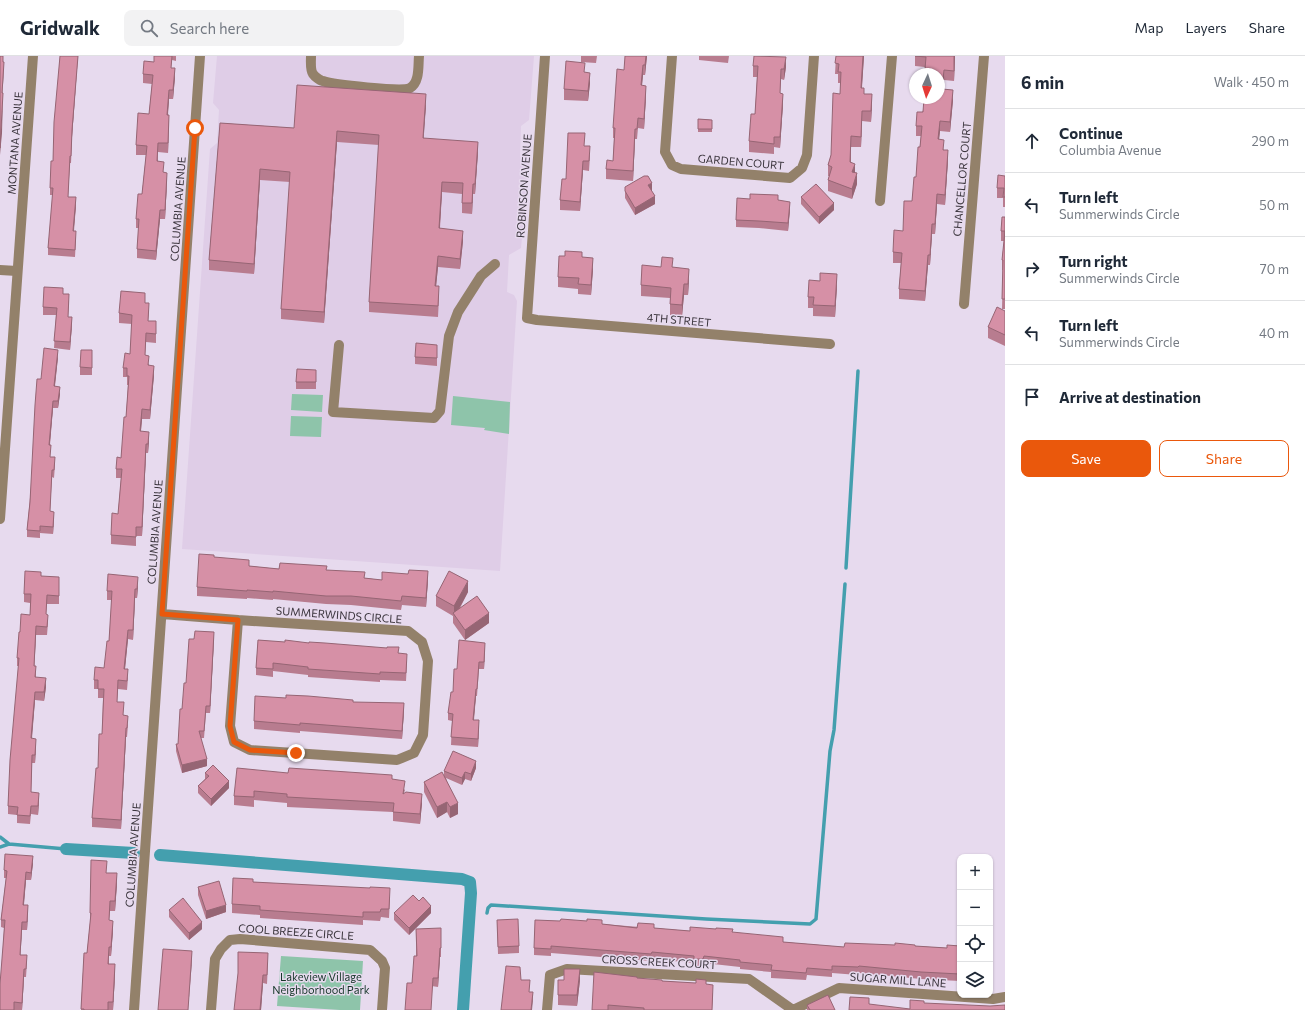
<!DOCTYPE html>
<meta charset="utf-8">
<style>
body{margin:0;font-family:Commissioner,sans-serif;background:#f2f2f3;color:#1f2937}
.controls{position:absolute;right:12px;bottom:12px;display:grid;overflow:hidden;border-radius:8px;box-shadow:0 1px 3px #0004}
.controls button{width:36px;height:36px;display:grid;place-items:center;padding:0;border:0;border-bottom:1px solid #e0e1e3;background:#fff;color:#1f2937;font:20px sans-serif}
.compass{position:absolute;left:909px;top:12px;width:36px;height:36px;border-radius:50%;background:#fff;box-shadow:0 1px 3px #0004;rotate:184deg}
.stop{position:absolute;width:12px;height:12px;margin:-9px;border:3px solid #ea580c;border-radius:50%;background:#fff}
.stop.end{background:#ea580c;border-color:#fff;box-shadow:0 1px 4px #0008}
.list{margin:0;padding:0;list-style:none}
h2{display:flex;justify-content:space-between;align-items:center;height:52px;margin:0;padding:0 16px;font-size:17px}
h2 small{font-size:13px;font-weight:400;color:#747a83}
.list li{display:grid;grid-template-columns:26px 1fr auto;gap:12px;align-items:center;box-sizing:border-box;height:64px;padding:0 16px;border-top:1px solid #e0e1e3}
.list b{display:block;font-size:15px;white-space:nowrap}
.list p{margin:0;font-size:13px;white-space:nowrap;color:#747a83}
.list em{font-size:13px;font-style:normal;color:#747a83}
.actions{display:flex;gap:8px;padding:12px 16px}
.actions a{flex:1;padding:9px 0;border:1px solid #ea580c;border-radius:8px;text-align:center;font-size:14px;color:#ea580c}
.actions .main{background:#ea580c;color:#fff}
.icon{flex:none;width:22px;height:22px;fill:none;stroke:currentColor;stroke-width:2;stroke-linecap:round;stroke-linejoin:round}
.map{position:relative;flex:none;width:1005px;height:954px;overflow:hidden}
header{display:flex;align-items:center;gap:24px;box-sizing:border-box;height:56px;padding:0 20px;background:#fff;border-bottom:1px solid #e0e1e3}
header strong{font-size:19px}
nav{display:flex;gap:22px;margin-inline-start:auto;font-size:14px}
.search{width:280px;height:36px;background:#f2f2f3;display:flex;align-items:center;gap:10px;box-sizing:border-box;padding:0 14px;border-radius:8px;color:#747a83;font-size:15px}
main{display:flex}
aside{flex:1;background:#fff}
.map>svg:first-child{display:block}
.built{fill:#dfcde7}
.green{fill:#8ec4aa}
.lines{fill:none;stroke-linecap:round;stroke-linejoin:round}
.stream{stroke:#449fae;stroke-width:3.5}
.canal{stroke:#449fae;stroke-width:12}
.minor{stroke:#93816a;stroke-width:10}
.wall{fill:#b87c8f}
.shaded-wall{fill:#966574}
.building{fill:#d690a6;stroke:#966574}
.route{stroke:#ea580c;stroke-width:5}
.labels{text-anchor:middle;stroke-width:3;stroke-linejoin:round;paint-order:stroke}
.street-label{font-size:11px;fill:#3c363e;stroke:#e7daee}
.park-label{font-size:11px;fill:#143527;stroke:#e7daee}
</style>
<header>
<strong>Gridwalk</strong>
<div class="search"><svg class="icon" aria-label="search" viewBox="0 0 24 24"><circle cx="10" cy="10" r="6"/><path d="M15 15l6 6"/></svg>Search here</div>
<nav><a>Map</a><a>Layers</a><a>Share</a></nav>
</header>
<main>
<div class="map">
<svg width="1005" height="954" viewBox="0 0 1005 954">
<rect width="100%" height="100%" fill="#e7daee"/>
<path class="built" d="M217,0h317l-5,64 -8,6 -1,31 9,5 -8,86 -12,7 -2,37 7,3 3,6 -17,270 -318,-22 28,-400 7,-6 2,-33 -6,-7z"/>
<path class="green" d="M292,338l31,1 -1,17 -31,-2z
M453,340l57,6 -1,32 -25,-4 1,-2 -34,-3z
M291,360l31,1 -1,20 -31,-1z
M281,900l82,5 -3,49h-20l-63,-4z"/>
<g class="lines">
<path class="stream" d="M846,512l12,-197
M0,781l9,7
M0,791l9,-3 57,5
M487,857l1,-5 3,-3 215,14 104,5 6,-5 14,-168 4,-21 11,-146"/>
<path class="canal" d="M66,793l68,4
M160,799l302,24 8,3 1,11 -8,117"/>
<path class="minor" d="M311,0c0,5 -1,14 2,18 2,3 8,7 10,7 10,4 79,11 87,7 10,-6 8,-22 9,-32
M545,0l-18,262 10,2 293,24
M672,0l-7,96 7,13 9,4 109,9 12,-10 5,-13 7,-99
M880,145l12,-145
M0,214l17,1
M964,248l20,-248
M339,289l-6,67 101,6 6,-7 9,-75 9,-24 23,-36 14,-12
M0,463l33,-463
M162,558l76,6 -8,106 4,16 16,8 147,10 17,-7 9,-18 5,-74 -6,-19 -14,-11 -170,-11
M134,954l66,-954
M211,954l4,-51 6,-10 9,-9 10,-1 130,11 12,11 3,7 -3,42
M547,954l3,-35 17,-6 182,10 44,31
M793,954l46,-22 154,11 12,-2"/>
</g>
<path class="wall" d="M60,0h18l-6,81 -1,26h-1l-2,34 8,8 -2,26 2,8 -1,18 -27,-2v-7l5,-53h-3v-7l3,-27z
M154,0h22v5l-4,-1 -1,8 4,9 -2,22h-4l-1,16 1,9 -1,29 -10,-1v9l9,21 -2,37h-5l-4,41 -19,-2v-9l2,-21h-3v-9l6,-25 4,-39h-10v-10l13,-31 3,-30 -9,-1v-9l11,-12z
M581,0h16l-1,7 -15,-1z
M647,0l-2,19h-2l-1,10 4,11 -2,33 -6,-1 -1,11h-2l-2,42 -27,-2v-10l7,-8 1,-23h-1v-10l11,-58z
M699,0h30l-1,7 -29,-3z
M836,0h28l-2,32 2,6 8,11 -1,17 -9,-1 -1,26h-10v15l4,11 2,11 -5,15 -24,-8v-11l1,-4h-1v-11l3,-10 9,-61 1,-11h-3v-9h-3z
M915,0h40l-1,25 -10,-1 -1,9 10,11 -3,32 -10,-1 -1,8 9,21 -3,45 -8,-1 -2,30h-3l-2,31h-2l-3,36 -26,-2v-10l2,-26h-8v-11l10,-21 9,-30 4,-24 5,-41h-5v-10l23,-52h-14v-7l-10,-1z
M753,10l33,1 -2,13 -3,-1 -1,14 3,11 -3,44 -6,-1v7l-25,-2v-11l6,-27 2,-37h-4z
M585,16l5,11 -2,18 -24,-1v-11z
M426,49l-3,33 55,14 -3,42h-2l-1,20 -10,-1v-19l-20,-2 -2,36 23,13 -3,28 -22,-2 -2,19 3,11 -1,20 -69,-5v-10l10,-157 -42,-3 -13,181 -43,-4v-10l9,-127 -30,-2 -6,94 -45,-4v-10l11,-137 74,5z
M698,63l14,1v12h-14z
M585,90l5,10 -1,15 -6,-1 -3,41 -20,-1v-10l6,-21z
M1005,120v31h-2v-9h-6v-10z
M625,131l27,3 -1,1 4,13 -20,11 -10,-17z
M801,141l33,13 -15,14 -18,-20z
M778,144l12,9 -2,22 -29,-3 -23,-1v-7z
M1005,161v92h-3l1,-39h-1v-10l2,-19h-3v-10z
M582,201l11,12 -2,26 -13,-1v-5l-20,-2v-10z
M673,211l16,13 -1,15h-4l-2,21 -12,-1v-17l-29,-2v-11z
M837,229l-2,32 -22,-1v-8h-5v-11z
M63,238l6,7 -1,16 4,7 -2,26 -16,-2 2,-33h-13v-8z
M145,247l4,9 -1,9 8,9v13l-10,-1 -1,13 4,10 5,10 -4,44h-8l-1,12 8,10 -1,12h-2l-4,83h-6v10l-25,-2v-9l7,-21 3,-36h-5v-9l5,-11 5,-41 2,-32h-1v-8h-4v-9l7,-14 2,-30 -13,-1v-10z
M1005,255v35l-17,-8v-11z
M437,296v14l-22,-2v-7z
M58,301l-3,29 5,8 -2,14h-5l-3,37v12l5,8 -1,13 -2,-1 -2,34 4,8 -1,15 -13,-1v5l-13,-1v-7l14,-151z
M92,301v18h-12v-8z
M316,314v19h-20v-7z
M214,501l35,9 30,3 48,1 38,8 17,2h46l-2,27 -24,-2 -1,5 -50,-5 -25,-1 -53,-5v1l-26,-2v1l-50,-3v-9z
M41,520l18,10v18h-12l-1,10 2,9 -1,12h-11l-2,31 2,8v4l10,9 -2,14 -9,-1 -3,39 4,8 -1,16h-3l-1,29 8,9 -1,14 -7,-1 -1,10 -13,-1v-8l-9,-1v-8l11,-140h-2v-8l3,-26 10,-17v-12l-6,-1v-8z
M138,530l-1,12h-2l-2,42 -5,-1 -3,30 3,9 -1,12 -9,-1 -1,13 11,23 -1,12h-1l-5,92 -29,-2v-9l10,-84 1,-36h-5v-9h-4v-9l10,-12 5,-27 3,-41h-5v-9z
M468,536l-8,16 29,15 -24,17 -12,-17v-7l-17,-10v-10z
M214,583l-4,74h-4l-2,25h-3l6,28 -25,7 -6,-22v-7h2l4,-35 4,-26z
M258,584l141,13 8,9 -1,19 -26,-1v2l-72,-5v-2l-35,-4v6l-17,-2v-7z
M485,594l-1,19h-5l-2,27h-1l-2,24 5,7 -1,20 -27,-2 1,-24 -4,-1v-7l5,-21 4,-23z
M353,646l51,9 -2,28 -102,-8v2l-46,-4v-8z
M476,712l-5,13 -6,-2 -3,6 -16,-7 12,36 -8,4 -3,-6 -10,6 -13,-26v-10l20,-6v-5z
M205,717l24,15 -18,18 -13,-13v-7l7,-7z
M288,717l104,6 13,11 -1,3 18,10 -2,21 -27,-3v-9l-106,-5v-4l-33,-3v7l-20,-2v-9z
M33,807l-2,17h-5l-2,25 4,8 -1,17h-5l-2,25 7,8 -1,14h-2l-2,33h-22l4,-82 -3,-1v-7l5,-42h-2v-8z
M106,817l11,10 -2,28h-5l-1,9 4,10 -2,26h-2v8l6,10 -2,36h-32l3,-57h3l3,-30v-10z
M253,826l137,15 -1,21 -8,-1 -1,4 -17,-1v5l-103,-7v-3l-28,-2v-9z
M198,831l28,25 -20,7 -8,-24z
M169,854l33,19 -13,11 -20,-23z
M394,857h37l-22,22 -15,-15z
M497,864l22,26v7l-21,1z
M602,868l88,7 43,2 50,9 61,5 71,-1 32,2 13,-2v35l-39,-2 -62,-6 -1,2 -26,-2v4l-25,-2 -1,5 -35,-2v-6l-31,-3v-2l-36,-4 -1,4 -9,-1v-3l-42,-4 -1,2 -100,-8v3l-17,-1v-7z
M416,873l25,19v9h-1l-2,30 -26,-4 4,-27z
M268,906l-1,22 -4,-1 -2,27h-27z
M637,922l25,3 44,3 7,10 -1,16h-120z
M580,924l-3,26 -19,-1v-10z
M807,949l28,5h-28z"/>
<path class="shaded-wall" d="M78,0l-6,81 -1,26 1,-33z
M646,0h1l-2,19v-10z
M863,0h1l-3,43v-11z
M954,0h1l-1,25z
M786,1v10l-2,13v-11z
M4,6v7l-2,31v-7z
M643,9v10l-2,20v-10z
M175,12v9l-2,22v-9z
M944,14v10l-2,19v-10z
M590,17v10l-2,18v-10z
M646,30v10l-2,33v-10z
M169,34v9l-2,25v-9z
M953,34v10l-3,32v-10z
M3,37l-1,40 -2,22v-7z
M426,38v11l-3,43v-10z
M783,38v10l-3,44v-11z
M872,38v11l-1,17v-11z
M862,55v10l-1,26v-10z
M169,59v9l-1,29v-10z
M940,65v10l-2,18v-10z
M635,73v10l-2,42v-10z
M337,75v11l-13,181v-11z
M851,80v11l-1,26v-11z
M478,86v10l-3,42v-10z
M948,94v10l-3,45v-10z
M583,105v9l-3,41v-9z
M855,108v10l-3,-2z
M260,113v11l-6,94v-10z
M167,117v9l-2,37v-9z
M857,117v11l-5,15v-10z
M442,126v10l-3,47v-11z
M652,127v7l-4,3v-8z
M473,128v10l-1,20v-11z
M937,138v10l-2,30v-10z
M655,140v8l-20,11v-7z
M76,141v8l-3,33v-7z
M790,146v7l-2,22v-8z
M834,147v7l-15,14v-7z
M160,154v9l-4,41v-9z
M932,168v10l-2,31v-10z
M463,175v10l-3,28v-10z
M928,199v10l-3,36v-10z
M438,200v11l-3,30v-11z
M593,202v11l-2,26v-10z
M689,213v11l-1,15v-11z
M837,218v11l-2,32v-11z
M684,228v11l-2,21v-11z
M72,261v7l-2,26v-8z
M58,294v7l-4,36v-7z
M154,310v9l-4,44v-9z
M60,331v7l-2,14v-7z
M53,345v7l-4,45v-8z
M142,353v10l-2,21v-9z
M149,376v9l-1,12v-9z
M146,388v9l-4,83v-9z
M54,456v7l-1,15v-7z
M428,515v9l-2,27v-9z
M138,521v9l-1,12v-9z
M468,525v11l-13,24 -1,-1v-9z
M135,533v9l-2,42v-10z
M489,557v10l-24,17v-10z
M36,570v9l-2,39v-8z
M128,574v9l-4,39v-9z
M214,576v7l-4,74v-7z
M485,587v7l-1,19v-7z
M46,622v9l-2,14v-9z
M476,633v7l-3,31v-7z
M35,636v8l-4,47v-9z
M404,647v8l-2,28v-8z
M479,664v7l-1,20v-8z
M126,672v9l-5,92v-9z
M36,683v8l-1,16v-8z
M207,703v7l-25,7v-8z
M476,705v7l-5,13v-7z
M465,716v7l-3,6v-7z
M229,725v7l-18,18v-7z
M39,737v8l-1,14v-9z
M422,738v9l-2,21v-10z
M447,746v10l-10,6v-11z
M458,747v11l-8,4v-11z
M33,800v7l-2,17v-7z
M26,816v8l-3,33v-8z
M117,817v10l-2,28v-10z
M28,849v8l-1,17v-8z
M226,849v7l-20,7v-8z
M431,850v7l-22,22v-7z
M113,865v9l-2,26v-9z
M22,866v8l-2,33v-8z
M202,866v7l-13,11v-7z
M440,892v9l-2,30v-9z
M192,895v10l-4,49z
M115,908v10l-2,36v-8z
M24,913v8l-2,33v-7z
M580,913v11l-3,26v-11z
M263,919v8l-2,27h-1z
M533,936v7l-1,11h-1z"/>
<path class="building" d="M0,0h3v6h1l-2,31h1l-3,55z
M60,0h18l-6,74 -1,26h-1l-2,41h8l-3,34h3l-1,19 -27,-2 5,-60h-3l1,-27h2l1,-39z
M154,0h18l-1,12h4l-2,22h-4l-2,25h2l-1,28h-10l-1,18 7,1 -1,10 4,1 -2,37h-5l-4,41 -19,-2 2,-30h-3l2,-25h4l5,-48 -11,-1 2,-32 11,1 4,-39 -10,-1 1,-13 10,1z
M625,0h21l-1,9h-2l-2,20 5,1 -2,33 -6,-1 -1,11h-2l-2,42 -27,-2 1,-9 6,1 2,-33h-2l4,-59 7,1z
M754,0l32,1 -2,12h-3l-1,24 3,1 -3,43h-6v7l-25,-3 2,-27h4l3,-48h-5z
M836,0h27l-2,32h3v6h8l-1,17h-9l-1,26 -10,-1 -1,26 5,2 -3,8 5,1 -5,16 -24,-9 4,-13 -4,-2 3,-10 2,-62 7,1 1,-22h-3l1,-8 -4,-1z
M915,0h39v15l-10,-1 -2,19 11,1 -3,32 -10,-1 -2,18 6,1 -1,10h5l-3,45 -8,-1 -2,30h-3l-2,31h-2l-3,36 -26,-2 3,-36 -9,-1 1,-22 9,1 1,-30h8l2,-24h2l2,-30h2l2,-21h-6l1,-14h6l1,-14h15v-24h-13l1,-5h-2l1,-12z
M566,5l19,2 -1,9 6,1 -2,18 -24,-2z
M297,29l129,9 -3,44 55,4 -3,42h-2l-1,19h-10l1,-20 -21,-1 -3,46 24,3 -3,28 -22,-3 -3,30h4l-1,20 -69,-4 10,-167 -42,-4 -13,181 -43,-3 9,-137 -30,-3 -6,95 -45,-4 11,-137 74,5z
M698,63l14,1v9h-14z
M568,77h17l-1,13h6l-1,15h-6l-3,41 -20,-2 2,-21h4z
M998,119l7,1v21h-2l1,-9h-7z
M644,120h4l4,7 -4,2 7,11 -20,12 -10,-17v-4z
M816,128l18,19 -15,14 -18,-20z
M750,138l28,1v5l12,2 -2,21 -29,-2 -23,-1 1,-22 13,1z
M1002,161h3v82h-3l1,-39h-1l3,-29h-4z
M565,195l17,1v5l11,1 -2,27 -13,-1 1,-6 -21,-1 1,-21h6z
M662,201l11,1 -1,9 17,2 -1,15h-4l-2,21 -12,-1 1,-16 -30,-3 1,-20 19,2z
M820,217l17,1 -2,32 -22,-1 1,-8h-6l1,-17 11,1z
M44,231l19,1v6h6l-1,23h4l-2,25 -16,-1 3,-33 -14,-1z
M121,235l24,2v10h4l-1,18h8v13l-10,-1 -1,22 4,1 -1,9 6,1 -4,44 -8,-1 -2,22 9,1 -1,12h-2l-4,83h-6v10l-25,-2 1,-22 6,1 4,-45h-6l1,-12 4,1 3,-41h2l3,-41h-2v-8h-4l2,-15 5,1 2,-39 -13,-2z
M997,251l8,4v24l-17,-8z
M416,287l21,2v13l-22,-1z
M44,292l14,2 -4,36 6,1 -2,14h-5l-4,44h2l-1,12h5l-1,13h-2l-2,41 4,1 -1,15 -13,-1v5l-13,-1 3,-28 5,-97 2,-26h4z
M81,294h11v18l-12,-1z
M297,313l19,1v12h-20z
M199,498l15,1v2l35,3v6l30,3 1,-6 47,3 -1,4 39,2 -1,6 18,2v-8l26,2 1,-4 19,1 -2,27 -24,-2 -1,5 -50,-5h-25l-53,-5v1l-26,-2v1l-50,-4z
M25,515l16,1v4l18,1v19l-12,-1 -1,19 2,1 -1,12 -11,-1 -2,40h2l-1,11 11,1 -2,14h-9l-4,46 5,1 -1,16h-3l-1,37 8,1 -1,13h-7l-1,10 -13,-1 1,-8 -10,-1 2,-46 9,-102h-2l2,-26h1l1,-18 9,1 1,-21h-7z
M449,515l19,10 -14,25 -18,-10z
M108,518l30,3 -1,12h-2l-2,41h-5l-4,39h4l-1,12 -9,-1 -1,22h7l-1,13 5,1 -1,12h-1l-5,92 -29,-2 4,-50h2l1,-34h3l2,-45h-6v-9h-4l1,-13 9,1 3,-27h2l3,-50h-5z
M477,540l12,17 -24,17 -12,-17z
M195,575l19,1 -4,74h-4l-2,25h-5l8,28 -25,6 -6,-21h2l2,-35h2l2,-26h2l3,-44h5z
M258,584l27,2v-2l24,3v-1l16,1 62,5v-1h12l-1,6 9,1 -1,19 -26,-1v2l-72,-5v-2l-35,-4v6l-17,-1z
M459,584l26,3 -1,19h-5l-2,27h-1l-3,31h6l-1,19 -27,-2 2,-23 -5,-1 3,-21h2l1,-23h3z
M286,639l22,1 45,4v2l51,1 -2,28 -102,-8v2l-46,-4 1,-25 31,2z
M453,695l23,10 -5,13 -6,-2 -3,6 -18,-7z
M213,709l16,16 -18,18 -13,-13 11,-10 -4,-3z
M237,712l51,5 1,-5 103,7v4l13,2 -2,13 3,-2 16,2 -2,20 -27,-2 1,-9 -107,-6v-3l-33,-3v6l-20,-1z
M442,716l16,31 -8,4 -3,-5 -10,5 -13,-25z
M5,798l28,2 -2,17 -5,-1 -3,33h5l-1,17h-5l-2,33h7l-1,14h-2l-2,34 -8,-1v8h-14v-26l5,-64h-4l6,-49 -3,-1z
M91,804l16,1 -1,12h11l-2,28h-5l-1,19 4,1 -2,26h-2l-1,17h7l-2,38h-5v8h-24v-1h-3l3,-56h3l4,-40h-1z
M233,822l20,1v3l117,6v-1l20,1 -1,21h-8l-1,3h-17v5l-103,-7v-4l-28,-2z
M219,825l7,24 -20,6 -8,-24z
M413,839l6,6 4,-4 8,9 -22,22 -15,-15z
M183,842l19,24 -13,11 -20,-23z
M518,863l1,27 -21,1 -1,-27z
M561,863l26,2v-2l15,1v4l35,4 1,-5 16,1v4l36,3v-4l26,2v-1l17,1 -1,3 51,5v5l61,5 1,-4 50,2v-2l20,2v1l32,2v-3l13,1v28l-39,-2 -62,-6 -1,1 -26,-1v4l-25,-2 -1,5 -35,-3 1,-5 -32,-3v-2l-36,-4 -1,3h-9v-3l-42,-4 -1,2 -100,-8v3l-17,-1 1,-28 25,1z
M441,872v20h-1l-2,30h-5l-2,32h-26l2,-27h5l2,-27h3l-1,-27z
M163,893l29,2 -4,59h-30z
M238,896l30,1 -1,22h-4l-3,35h-26l4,-37z
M506,910l14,1 1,13h9l-1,12h4l-2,18h-30z
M564,913h16l-3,26h-19v-15h6z
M594,916l43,5v1l25,2v1l34,2v-4l10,1v4l7,1 -1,25h-68v-2l-36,-3v5h-16z
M828,939l7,15h-25l-3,-5z
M850,941l19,1v6l41,5v-9l14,1v2l66,3 15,-1v5h-156z"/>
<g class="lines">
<path class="route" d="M195,72l-33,486 76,6 -8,106 4,16 16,8 46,3"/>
</g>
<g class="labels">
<g class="street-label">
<text transform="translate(15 87) rotate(-86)" y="4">MONTANA AVENUE</text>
<text transform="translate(741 106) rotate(5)" y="4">GARDEN COURT</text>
<text transform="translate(962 123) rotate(-85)" y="4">CHANCELLOR COURT</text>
<text transform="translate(524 130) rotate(-86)" y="4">ROBINSON AVENUE</text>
<text transform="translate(178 153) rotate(-86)" y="4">COLUMBIA AVENUE</text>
<text transform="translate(679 264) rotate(5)" y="4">4TH STREET</text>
<text transform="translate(155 476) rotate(-86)" y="4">COLUMBIA AVENUE</text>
<text transform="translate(339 559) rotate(4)" y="4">SUMMERWINDS CIRCLE</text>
<text transform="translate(133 799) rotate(-86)" y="4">COLUMBIA AVENUE</text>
<text transform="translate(296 876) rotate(4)" y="4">COOL BREEZE CIRCLE</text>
<text transform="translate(659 906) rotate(3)" y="4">CROSS CREEK COURT</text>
<text transform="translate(898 924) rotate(4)" y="4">SUGAR MILL LANE</text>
</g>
<g class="park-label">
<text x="321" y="925">Lakeview Village<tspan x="321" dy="13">Neighborhood Park</tspan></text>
</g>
</g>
</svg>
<div class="controls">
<button>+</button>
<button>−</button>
<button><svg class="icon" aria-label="locate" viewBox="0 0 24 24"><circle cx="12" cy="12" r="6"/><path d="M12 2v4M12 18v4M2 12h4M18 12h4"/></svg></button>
<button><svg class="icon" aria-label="layers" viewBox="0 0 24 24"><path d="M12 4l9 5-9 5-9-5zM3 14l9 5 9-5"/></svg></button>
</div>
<svg class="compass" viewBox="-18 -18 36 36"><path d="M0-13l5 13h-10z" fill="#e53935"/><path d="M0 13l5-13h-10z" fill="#747a83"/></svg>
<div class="stop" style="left:195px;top:72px"></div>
<div class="stop end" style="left:296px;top:697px"></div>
</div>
<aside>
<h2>6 min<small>Walk · 450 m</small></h2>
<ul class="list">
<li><svg class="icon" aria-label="ahead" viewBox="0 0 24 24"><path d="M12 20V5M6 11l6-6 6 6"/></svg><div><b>Continue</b><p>Columbia Avenue</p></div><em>290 m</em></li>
<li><svg class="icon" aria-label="left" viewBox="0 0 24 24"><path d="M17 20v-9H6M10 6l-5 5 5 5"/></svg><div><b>Turn left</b><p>Summerwinds Circle</p></div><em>50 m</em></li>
<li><svg class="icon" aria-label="right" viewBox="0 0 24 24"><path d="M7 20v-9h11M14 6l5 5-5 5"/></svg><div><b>Turn right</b><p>Summerwinds Circle</p></div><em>70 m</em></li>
<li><svg class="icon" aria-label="left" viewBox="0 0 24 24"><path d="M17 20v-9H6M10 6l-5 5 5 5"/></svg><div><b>Turn left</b><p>Summerwinds Circle</p></div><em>40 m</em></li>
<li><svg class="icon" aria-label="arrive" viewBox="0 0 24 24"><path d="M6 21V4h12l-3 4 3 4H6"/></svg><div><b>Arrive at destination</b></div></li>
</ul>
<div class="actions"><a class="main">Save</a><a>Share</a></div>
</aside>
</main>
